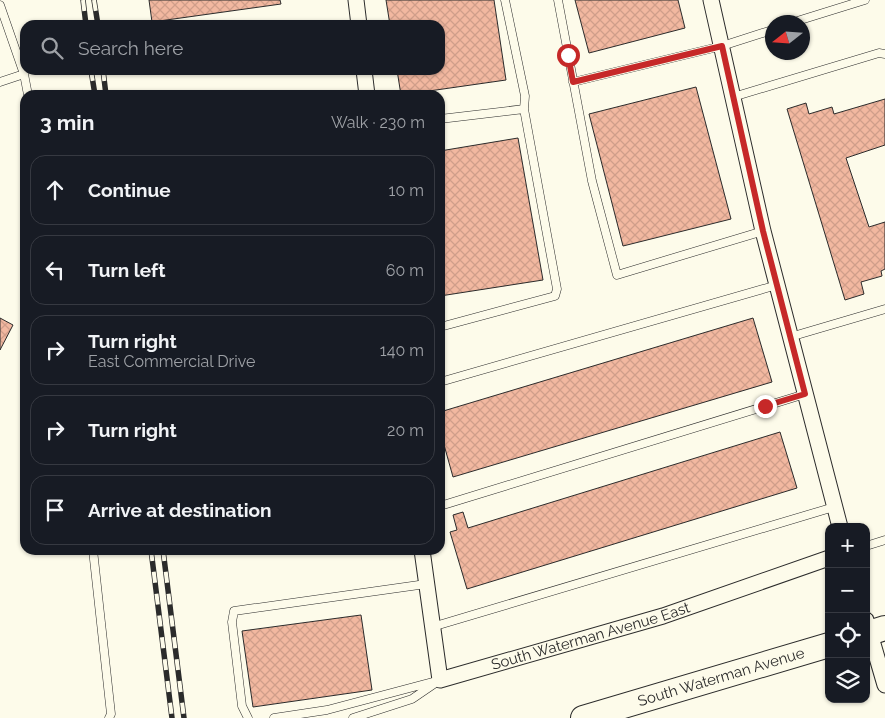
<!DOCTYPE html>
<meta charset="utf-8">
<style>
body{margin:0;font-family:Raleway,sans-serif;background:#20242c;color:#f1f3f6}
.controls{position:absolute;right:15px;bottom:15px;display:grid;overflow:hidden;border-radius:10px;box-shadow:0 1px 4px #0004}
.controls button{width:45px;height:45px;display:grid;place-items:center;padding:0;border:0;border-bottom:1px solid #363941;background:#171b24;color:#f1f3f6;font:25px sans-serif}
.compass{position:absolute;left:765px;top:15px;width:45px;height:45px;border-radius:50%;background:#171b24;box-shadow:0 1px 4px #0004;rotate:253deg}
.stop{position:absolute;width:15px;height:15px;margin:-11px;border:4px solid #c62828;border-radius:50%;background:#fff}
.stop.end{background:#c62828;border-color:#fff;box-shadow:0 1px 5px #0008}
.list{margin:0;padding:0;list-style:none}
h2{display:flex;justify-content:space-between;align-items:center;height:65px;margin:0;padding:0 20px;font-size:21px}
h2 small{font-size:16px;font-weight:400;color:#9ea1a6}
.list li{display:grid;grid-template-columns:32px 1fr auto;gap:15px;align-items:center;box-sizing:border-box;height:70px;margin:0 10px 10px;padding:0 10px;border:1px solid #363941;border-radius:15px}
.list b{display:block;font-size:19px;white-space:nowrap}
.list p{margin:0;font-size:16px;white-space:nowrap;color:#9ea1a6}
.list em{font-size:16px;font-style:normal;color:#9ea1a6}
.icon{flex:none;width:28px;height:28px;fill:none;stroke:currentColor;stroke-width:2;stroke-linecap:round;stroke-linejoin:round}
.map{position:relative;flex:none;width:885px;height:718px;overflow:hidden}
.search{position:absolute;background:#171b24;box-shadow:0 1px 4px #0004;left:20px;top:20px;width:425px;height:55px;display:flex;align-items:center;gap:12px;box-sizing:border-box;padding:0 18px;border-radius:15px;color:#9ea1a6;font-size:19px}
.panel{position:absolute;background:#171b24;box-shadow:0 1px 4px #0004;left:20px;top:90px;width:425px;height:465px;border-radius:15px}
.map>svg:first-child{display:block}
.building{fill:url(#building-cross-hatch);stroke:#2b2b2b}
.lines{fill:none;stroke-linecap:round;stroke-linejoin:round}
.lane-casing{stroke:#2b2b2b;stroke-width:9}
.street-casing{stroke:#2b2b2b;stroke-width:17}
.primary-casing{stroke:#2b2b2b;stroke-width:26}
.lane{stroke:#fdfbea;stroke-width:8}
.street{stroke:#fdfbea;stroke-width:15}
.primary{stroke:#fdfbea;stroke-width:24}
.rail-casing{stroke:#2b2b2b;stroke-width:5.5}
.rail{stroke:#fdfbea;stroke-width:4;stroke-dasharray:11;stroke-linecap:butt}
.route{stroke:#c62828;stroke-width:6}
.labels{text-anchor:middle;stroke-width:4;stroke-linejoin:round;paint-order:stroke}
.street-label{font-size:15px;fill:#2b2b2b;stroke:#fdfbea}
</style>
<div class="map">
<svg width="885" height="718" viewBox="0 0 885 718">
<defs>
<pattern id="building-cross-hatch" width="8" height="8" patternUnits="userSpaceOnUse" patternTransform="scale(1.25)"><rect width="8" height="8" fill="#f2b8a0"/><path d="M0 0l8 8M0 8l8-8" fill="none" stroke="#d09e8a"/></pattern>
</defs>
<rect width="100%" height="100%" fill="#fdfbea"/>
<path class="building" d="M149,0h131l1,4 -129,18z
M386,0h108l12,80 -105,15 -4,-25h43v-45h-50z
M575,0h103l7,28 -96,25z
M696,87l35,132 -108,27 -34,-132z
M885,99v46l-39,13 23,69 16,-5v47l-4,2 1,5 -21,6 3,12 -19,6 -58,-191 19,-6 3,11 23,-7 2,7z
M518,138l25,142 -103,16v-145z
M0,318l13,7 -13,25z
M753,318l19,64 -319,95 -12,-43 3,-1 -4,-21z
M780,432l17,56 -330,101 -17,-57 7,-2 -4,-15 10,-3 5,16z
M361,615l11,75 -119,17 -11,-76z"/>
<g class="lines">
<g class="lane-casing">
<path id="lane" d="M558,0l34,181 25,94 146,-44
M0,5l24,69 4,21
M794,22l71,-22
M0,82l24,-8
M573,82l149,-36 50,-16
M733,97l146,-44 6,1
M440,119l84,-10
M440,327l115,-31 2,-7 -33,-180 1,-13 -20,-96
M790,337l95,-28
M440,382l337,-97
M440,506l365,-112
M866,546l19,-6
M93,550l18,164 -2,4
M432,627l402,-120
M248,718l-6,-12 -10,-84 2,-11 192,-27
M274,718l53,-8 113,-30
M353,718l59,-19 22,-15"/>
</g>
<g class="street-casing">
<g id="street">
<path d="M356,0l3,25"/>
<path d="M711,0l52,231 77,296"/>
<path d="M364,70l3,25"/>
<path id="s1" d="M422,550l18,130 223,-64 166,-58"/>
<path d="M866,620l19,65"/>
</g>
</g>
<g class="primary-casing">
<g id="primary">
<path d="M866,634l19,-6"/>
<path id="s2" d="M583,718l246,-73"/>
</g>
</g>
<use href="#lane" class="lane"/>
<use href="#street" class="street"/>
<use href="#primary" class="primary"/>
<g class="rail-casing">
<path id="rail" d="M83,0l3,25
M94,0l4,25
M91,70l4,25
M103,70l3,25
M151,550l21,168
M163,550l21,168"/>
</g>
<use href="#rail" class="rail"/>
</g>
<g class="lines">
<path class="route" d="M568,55l5,27 149,-36 41,185 42,163 -40,12"/>
</g>
<g class="labels">
<g class="street-label">
<text dy="5" stroke="none"><textPath href="#s1" startOffset="288">South Waterman Avenue East</textPath></text>
<text dy="5" stroke="none"><textPath href="#s2" startOffset="144">South Waterman Avenue</textPath></text>
</g>
</g>
</svg>
<div class="controls">
<button>+</button>
<button>−</button>
<button><svg class="icon" aria-label="locate" viewBox="0 0 24 24"><circle cx="12" cy="12" r="6"/><path d="M12 2v4M12 18v4M2 12h4M18 12h4"/></svg></button>
<button><svg class="icon" aria-label="layers" viewBox="0 0 24 24"><path d="M12 4l9 5-9 5-9-5zM3 14l9 5 9-5"/></svg></button>
</div>
<svg class="compass" viewBox="-18 -18 36 36"><path d="M0-13l5 13h-10z" fill="#e53935"/><path d="M0 13l5-13h-10z" fill="#9ea1a6"/></svg>
<div class="stop" style="left:568px;top:55px"></div>
<div class="stop end" style="left:765px;top:406px"></div>
<div class="search"><svg class="icon" aria-label="search" viewBox="0 0 24 24"><circle cx="10" cy="10" r="6"/><path d="M15 15l6 6"/></svg>Search here</div>
<section class="panel">
<h2>3 min<small>Walk · 230 m</small></h2>
<ul class="list">
<li><svg class="icon" aria-label="ahead" viewBox="0 0 24 24"><path d="M12 20V5M6 11l6-6 6 6"/></svg><div><b>Continue</b></div><em>10 m</em></li>
<li><svg class="icon" aria-label="left" viewBox="0 0 24 24"><path d="M17 20v-9H6M10 6l-5 5 5 5"/></svg><div><b>Turn left</b></div><em>60 m</em></li>
<li><svg class="icon" aria-label="right" viewBox="0 0 24 24"><path d="M7 20v-9h11M14 6l5 5-5 5"/></svg><div><b>Turn right</b><p>East Commercial Drive</p></div><em>140 m</em></li>
<li><svg class="icon" aria-label="right" viewBox="0 0 24 24"><path d="M7 20v-9h11M14 6l5 5-5 5"/></svg><div><b>Turn right</b></div><em>20 m</em></li>
<li><svg class="icon" aria-label="arrive" viewBox="0 0 24 24"><path d="M6 21V4h12l-3 4 3 4H6"/></svg><div><b>Arrive at destination</b></div></li>
</ul>
</section>
</div>
